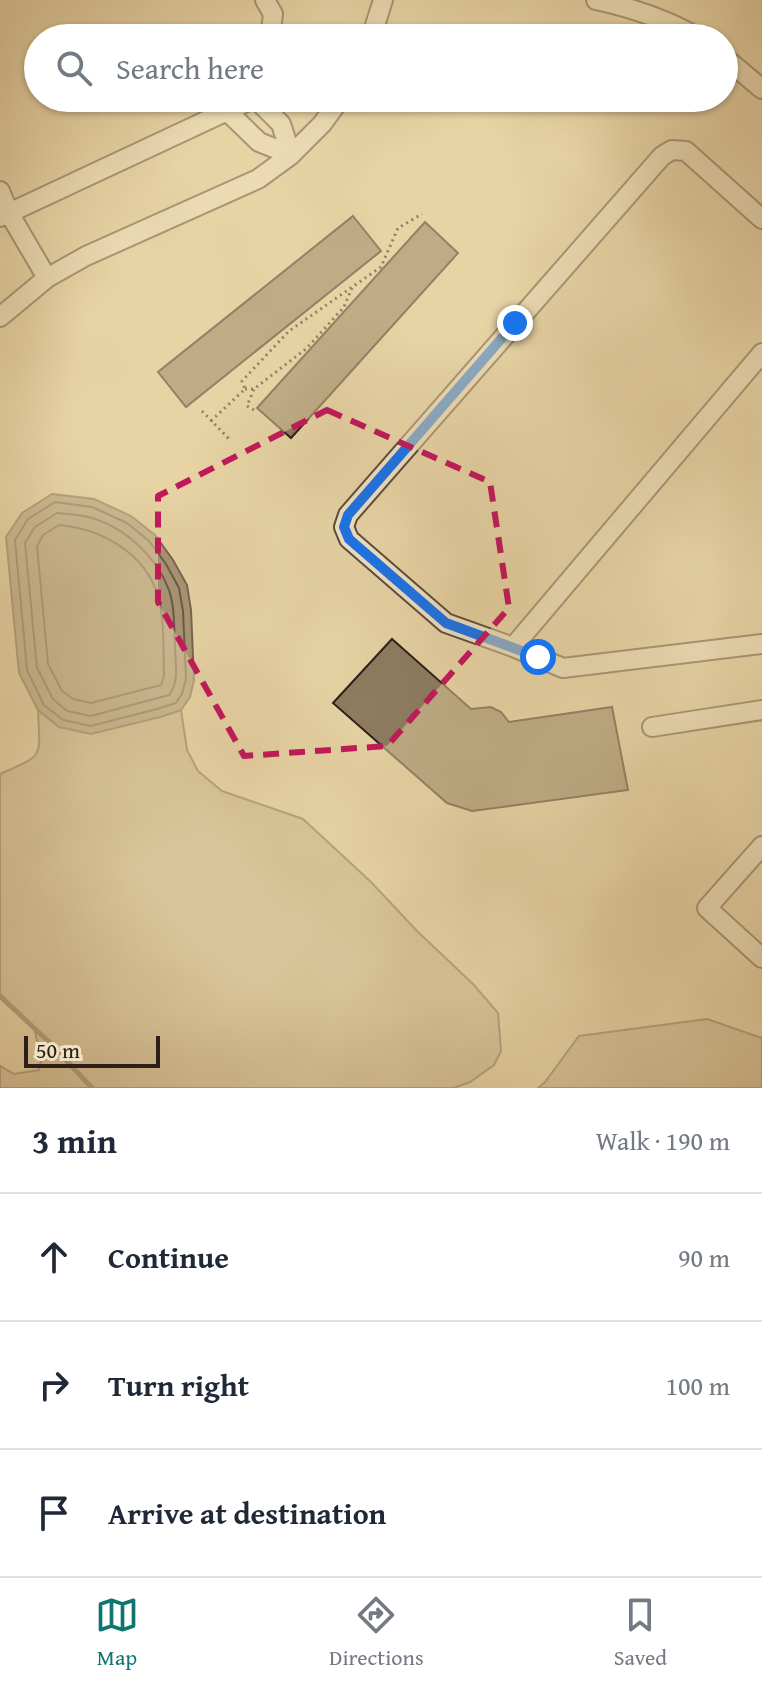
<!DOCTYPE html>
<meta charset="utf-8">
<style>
body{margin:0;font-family:"Gentium Book Plus",serif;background:#f6f6f7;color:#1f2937}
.scale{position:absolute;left:24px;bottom:20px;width:136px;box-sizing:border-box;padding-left:8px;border:4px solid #2d1e19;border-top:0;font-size:22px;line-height:28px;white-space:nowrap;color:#2d1e19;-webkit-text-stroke:6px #efe2c4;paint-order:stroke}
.stop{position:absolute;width:24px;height:24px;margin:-18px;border:6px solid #1a73e8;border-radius:50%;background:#fff}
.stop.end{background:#1a73e8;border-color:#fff;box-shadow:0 2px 8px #0008}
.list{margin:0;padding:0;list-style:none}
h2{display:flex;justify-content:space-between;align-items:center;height:104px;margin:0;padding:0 32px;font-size:34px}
h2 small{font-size:26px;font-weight:400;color:#747a83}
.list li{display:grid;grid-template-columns:52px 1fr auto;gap:24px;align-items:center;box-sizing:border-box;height:128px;padding:0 32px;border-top:2px solid #e0e1e3}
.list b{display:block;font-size:30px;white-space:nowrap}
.list em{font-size:26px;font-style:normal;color:#747a83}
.icon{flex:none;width:44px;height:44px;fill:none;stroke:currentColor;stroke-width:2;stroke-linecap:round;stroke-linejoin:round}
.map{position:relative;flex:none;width:762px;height:1088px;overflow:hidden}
.search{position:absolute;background:#fff;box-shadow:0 2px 6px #0004;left:24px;right:24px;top:24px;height:88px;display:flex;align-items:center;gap:20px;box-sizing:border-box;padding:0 28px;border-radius:44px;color:#747a83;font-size:30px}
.sheet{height:488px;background:#fff}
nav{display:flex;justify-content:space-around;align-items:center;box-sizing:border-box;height:112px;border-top:2px solid #e0e1e3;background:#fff;font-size:22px;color:#747a83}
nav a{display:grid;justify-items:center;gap:4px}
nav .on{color:#0f766e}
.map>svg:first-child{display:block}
.green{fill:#c7b48c;stroke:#7a6952;stroke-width:2}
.water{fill:#a89575;stroke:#776550;stroke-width:2}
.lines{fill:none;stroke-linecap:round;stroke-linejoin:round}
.shore{stroke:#6a5a47;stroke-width:2}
.stream{stroke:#776550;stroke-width:5}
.building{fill:#8e7c61;stroke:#2d1e19;stroke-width:2}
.minor-casing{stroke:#5c4b3c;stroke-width:22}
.path{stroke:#2d1e19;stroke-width:3;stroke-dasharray:2 4;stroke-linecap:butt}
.minor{stroke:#efe2c4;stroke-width:18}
.route{stroke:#1a73e8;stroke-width:10}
.marked{fill:none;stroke:#c2185b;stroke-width:6;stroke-dasharray:16 10;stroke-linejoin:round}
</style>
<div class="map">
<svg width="762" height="1088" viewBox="0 0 762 1088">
<rect width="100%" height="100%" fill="#e7d3a4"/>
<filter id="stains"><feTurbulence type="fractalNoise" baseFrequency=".0025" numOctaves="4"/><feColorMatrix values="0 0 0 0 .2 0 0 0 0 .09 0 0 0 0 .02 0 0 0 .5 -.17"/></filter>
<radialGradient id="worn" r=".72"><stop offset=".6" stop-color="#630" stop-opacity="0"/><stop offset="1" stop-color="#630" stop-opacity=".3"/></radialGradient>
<path class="green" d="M38,710l21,17 101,-10 21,-7 6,40 11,21 24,20 81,28 68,63 46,49 56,53 25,29 3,38 -7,14 -24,17 -16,6h-454v-22l14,8 25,-4 2,-10 -7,-33 -34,-29v-224c45,-20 40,-15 38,-64z
M707,1019l55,19v50h-224l7,-6 34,-46z"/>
<path class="water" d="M52,494l42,5 37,17 24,19 18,25 14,25 4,25 3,70 -4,17 -9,13 -21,7 -69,17 -32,-7 -21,-17 -19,-37 -13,-136 16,-24z"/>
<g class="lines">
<path class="shore" d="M55,502l37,5 35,16 22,18 17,23 13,24 4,23 3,68 -4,15 -6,9 -19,6 -66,17 -28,-6 -19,-15 -17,-35 -12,-130 13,-21z
M57,513c10,1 21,1 31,4 36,9 68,39 81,73 6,17 5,38 6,56 0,16 5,35 -6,49l-78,21 -24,-5 -14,-12 -16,-31 -12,-125 10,-16z
M59,525c43,4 86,28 99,71 7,23 5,56 6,80l-3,9 -70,18 -18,-4 -11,-8 -14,-27 -11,-118 6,-11z"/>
<path class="stream" d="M0,996l49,46 43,46"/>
</g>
<path class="building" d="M353,216l28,35 -195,156 -28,-35z
M425,222l33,31 -167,185 -34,-30z
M392,639l79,70 20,-2 10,5 8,10 103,-15 16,83 -156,21 -25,-8 -114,-100z"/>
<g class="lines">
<g class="minor-casing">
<path id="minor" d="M265,0l8,14 -3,24
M596,0c37,8 70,19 103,38
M371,38l12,-38
M724,57l38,32
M0,191l9,22 38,65
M0,217l9,-4 218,-102 28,-13 26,26 10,31 -32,-13 -32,-31
M762,219l-76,-68 -14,-1 -10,6 -314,359 -4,12 5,12 97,84 67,24 249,-294
M0,317l47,-39 39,-22 172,-77 33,-24 31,-31 19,-26
M513,647l50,21 199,-24
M652,727l110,-17
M762,846l-55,62 55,50"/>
</g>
<path class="path" d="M245,389h9l53,-41 37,-41 8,-19
M254,410l-7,-4 7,-17
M202,411l28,29
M211,421l34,-32 -3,-8 47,-50 92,-64 17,-39 24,-14"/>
<use href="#minor" class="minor"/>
</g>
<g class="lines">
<path class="route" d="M515,323l-167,192 -4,12 5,12 97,84 92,34"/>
</g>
<path d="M0 0H762V1088H0ZM327,410l163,72 19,126 -122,138 -143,10 -86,-154v-106z" fill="#e7d3a4" fill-opacity=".55" fill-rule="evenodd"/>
<path class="marked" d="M327,410l163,72 19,126 -122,138 -143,10 -86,-154v-106z"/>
<rect width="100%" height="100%" filter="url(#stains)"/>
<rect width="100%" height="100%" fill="url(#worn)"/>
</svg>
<div class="scale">50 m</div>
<div class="stop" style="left:538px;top:657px"></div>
<div class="stop end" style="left:515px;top:323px"></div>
<div class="search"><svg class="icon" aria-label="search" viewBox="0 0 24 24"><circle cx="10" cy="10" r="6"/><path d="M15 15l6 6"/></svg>Search here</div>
</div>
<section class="sheet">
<h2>3 min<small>Walk · 190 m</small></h2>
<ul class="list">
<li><svg class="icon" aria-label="ahead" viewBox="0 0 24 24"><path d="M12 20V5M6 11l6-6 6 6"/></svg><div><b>Continue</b></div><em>90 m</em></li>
<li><svg class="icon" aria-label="right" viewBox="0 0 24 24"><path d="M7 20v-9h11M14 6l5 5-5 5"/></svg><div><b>Turn right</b></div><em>100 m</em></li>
<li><svg class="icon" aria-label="arrive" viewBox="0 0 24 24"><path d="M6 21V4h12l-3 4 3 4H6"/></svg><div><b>Arrive at destination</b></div></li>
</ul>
</section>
<nav>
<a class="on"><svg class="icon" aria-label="map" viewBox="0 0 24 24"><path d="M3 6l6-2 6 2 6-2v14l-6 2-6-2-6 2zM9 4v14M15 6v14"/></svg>Map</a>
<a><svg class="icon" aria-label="directions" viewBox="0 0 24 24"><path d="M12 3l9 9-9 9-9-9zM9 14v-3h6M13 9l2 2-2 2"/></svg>Directions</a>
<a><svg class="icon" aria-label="saved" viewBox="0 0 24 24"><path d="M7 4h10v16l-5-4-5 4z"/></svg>Saved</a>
</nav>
